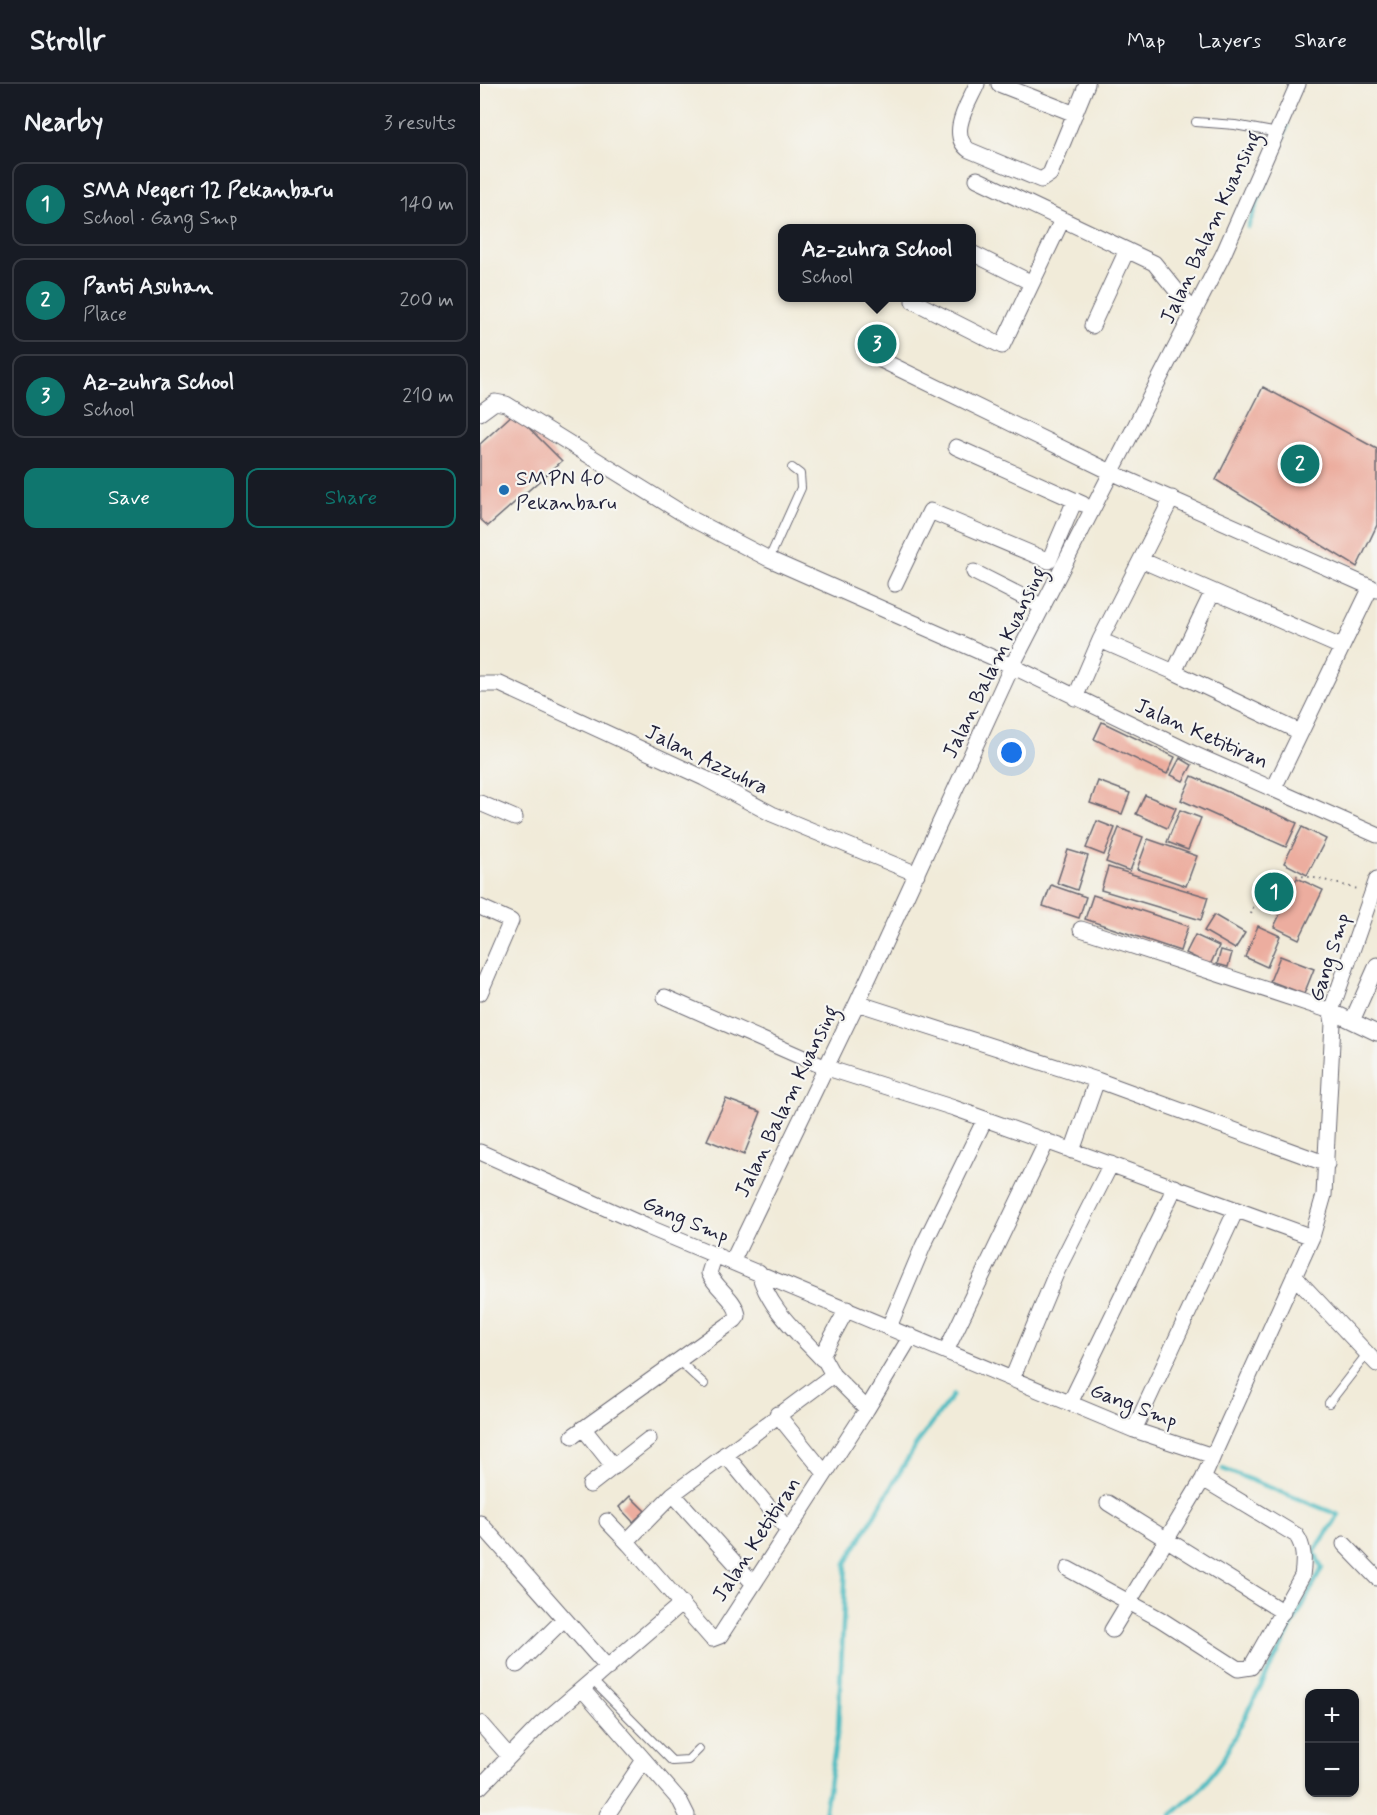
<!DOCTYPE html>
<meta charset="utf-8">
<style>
body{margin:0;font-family:Mynerve,sans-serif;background:#20242c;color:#f1f3f6}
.controls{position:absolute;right:18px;bottom:18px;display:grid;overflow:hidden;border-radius:12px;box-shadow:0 2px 4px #0004}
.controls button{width:54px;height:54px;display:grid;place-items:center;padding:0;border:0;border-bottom:2px solid #363941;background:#171b24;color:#f1f3f6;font:30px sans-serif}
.you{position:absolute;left:532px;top:669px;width:21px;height:21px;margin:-15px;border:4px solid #fff;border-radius:50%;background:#1a73e8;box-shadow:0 0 0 9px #1a73e833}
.badge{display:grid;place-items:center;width:39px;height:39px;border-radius:50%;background:#0f766e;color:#fff;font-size:20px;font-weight:700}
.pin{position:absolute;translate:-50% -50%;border:3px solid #fff;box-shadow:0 2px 6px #0006}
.popup{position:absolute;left:298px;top:140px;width:198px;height:78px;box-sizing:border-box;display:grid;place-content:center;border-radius:12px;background:#171b24;filter:drop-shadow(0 2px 4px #0005);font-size:20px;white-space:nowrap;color:#9ea1a6}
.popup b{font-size:22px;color:#f1f3f6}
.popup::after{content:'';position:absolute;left:50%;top:100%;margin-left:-12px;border:12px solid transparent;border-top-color:#171b24}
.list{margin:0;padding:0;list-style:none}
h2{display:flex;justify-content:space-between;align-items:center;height:78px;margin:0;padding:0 24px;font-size:26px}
h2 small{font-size:20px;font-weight:400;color:#9ea1a6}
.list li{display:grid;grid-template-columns:39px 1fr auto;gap:18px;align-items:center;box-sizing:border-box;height:84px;margin:0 12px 12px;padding:0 12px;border:2px solid #363941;border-radius:12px}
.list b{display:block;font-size:22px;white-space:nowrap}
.list p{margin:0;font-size:20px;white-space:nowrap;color:#9ea1a6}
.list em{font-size:20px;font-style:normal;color:#9ea1a6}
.actions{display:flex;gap:12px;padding:18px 24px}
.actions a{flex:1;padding:14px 0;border:2px solid #0f766e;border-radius:12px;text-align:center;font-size:21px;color:#0f766e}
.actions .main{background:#0f766e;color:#fff}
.map{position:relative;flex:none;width:897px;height:1731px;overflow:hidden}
header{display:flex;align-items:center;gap:36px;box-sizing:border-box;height:84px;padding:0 30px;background:#171b24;border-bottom:2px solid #363941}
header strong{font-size:28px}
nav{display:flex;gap:33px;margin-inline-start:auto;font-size:21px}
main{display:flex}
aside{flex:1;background:#171b24}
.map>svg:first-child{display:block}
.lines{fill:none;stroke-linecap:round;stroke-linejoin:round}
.stream{stroke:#4cbbc1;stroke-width:4.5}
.building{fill:#ecad9f}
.lane-casing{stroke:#6a6872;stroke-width:10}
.street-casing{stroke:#6a6872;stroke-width:17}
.path{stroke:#6a6872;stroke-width:2;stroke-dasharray:1.5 4.5;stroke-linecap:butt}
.lane{stroke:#fff;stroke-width:8}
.street{stroke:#fff;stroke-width:15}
.poi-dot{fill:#1f6fb2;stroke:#f6f6f2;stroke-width:2}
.labels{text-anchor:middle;stroke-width:4.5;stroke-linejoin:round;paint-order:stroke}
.street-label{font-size:21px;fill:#22223b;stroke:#f6f6f2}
.poi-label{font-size:21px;fill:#22223b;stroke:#f6f6f2;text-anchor:start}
</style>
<header>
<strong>Strollr</strong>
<nav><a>Map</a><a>Layers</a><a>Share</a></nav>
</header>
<main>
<aside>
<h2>Nearby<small>3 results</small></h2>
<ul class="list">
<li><span class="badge">1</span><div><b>SMA Negeri 12 Pekanbaru</b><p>School · Gang Smp</p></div><em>140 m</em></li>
<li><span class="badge">2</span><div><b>Panti Asuhan</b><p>Place</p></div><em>200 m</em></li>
<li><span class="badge">3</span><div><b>Az-zuhra School</b><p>School</p></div><em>210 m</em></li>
</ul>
<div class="actions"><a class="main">Save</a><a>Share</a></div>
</aside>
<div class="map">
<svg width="897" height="1731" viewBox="0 0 897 1731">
<rect width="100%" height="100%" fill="#f6f6f2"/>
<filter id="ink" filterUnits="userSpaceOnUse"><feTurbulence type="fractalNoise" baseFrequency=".0167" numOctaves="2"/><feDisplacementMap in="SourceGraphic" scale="12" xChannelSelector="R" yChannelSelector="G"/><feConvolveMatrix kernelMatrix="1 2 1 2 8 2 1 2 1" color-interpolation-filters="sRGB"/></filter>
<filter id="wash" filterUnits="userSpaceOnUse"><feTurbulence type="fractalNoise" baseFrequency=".008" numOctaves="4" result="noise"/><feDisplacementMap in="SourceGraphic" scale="24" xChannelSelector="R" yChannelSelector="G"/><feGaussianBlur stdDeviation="1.35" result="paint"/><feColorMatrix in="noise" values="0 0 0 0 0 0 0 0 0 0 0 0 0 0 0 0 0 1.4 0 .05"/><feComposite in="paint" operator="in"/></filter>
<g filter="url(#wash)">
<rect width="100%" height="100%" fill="#f1ebd9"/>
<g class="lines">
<path class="stream" d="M768,143l39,-101
M344,1731l14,-85 8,-167 70,-118 37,-50
M691,1731l28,-24 23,-30 100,-193 -8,-16 25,-37 -116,-46"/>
</g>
<g id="blocks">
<path class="building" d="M783,303l114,62v76l-20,42 -141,-87z
M34,329l48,48 -74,65 -8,-7v-75z
M622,638l73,35 -8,17 -73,-35z
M700,674l12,7 -9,16 -12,-6z
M712,692l105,47 -11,24 -105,-47z
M618,697l32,12 -8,21 -32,-11z
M665,711l31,13 -9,20 -31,-14z
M700,726l21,8 -13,32 -21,-8z
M617,737l18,7 -11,27 -18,-7z
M822,743l24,12 -19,36 -23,-12z
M639,744l24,9 -13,34 -24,-9z
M668,755l49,17 -11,30 -49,-17z
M588,766l20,6 -11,34 -20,-7z
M628,783l100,30 -7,23 -100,-30z
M817,794l26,12 -24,49 -25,-12z
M571,801l35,12 -7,21 -36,-12z
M613,811l95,31 -8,25 -95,-32z
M734,831l31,18 -10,16 -31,-18z
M778,842l22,10 -13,31 -22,-10z
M715,851l24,11 -9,19 -24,-12z
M741,866l11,3 -4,14 -11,-3z
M800,872l34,13 -10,25 -34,-13z
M246,1015l35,13 -17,43 -37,-15z
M150,1412l15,15 -12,11 -14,-15z"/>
</g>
</g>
<g filter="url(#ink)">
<use href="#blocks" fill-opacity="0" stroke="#6a6872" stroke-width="1.5"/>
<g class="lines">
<g class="lane-casing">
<path id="lane" d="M716,38l39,3 43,8
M289,475l32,-71 -1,-14 -8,-6
M198,1276l26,24
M849,1319l38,-49
M113,1597l79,80 16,-1 11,-11"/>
</g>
<g class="street-casing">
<path id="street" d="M497,0c-8,19 -30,50 -8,66l72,30 9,-6 37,-90
M519,0l76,30
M497,95l177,84 40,49
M492,169l60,30
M433,217l89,45 60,-126
M612,242l35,-76
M399,275l234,114 264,117
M0,329l15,-11 11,2 184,114 79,41 243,107 184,89 181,80
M476,363l127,57
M661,476l200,87
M494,488l69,35
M415,500l35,-73 119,50 26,-61
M620,556l74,32 126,60
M694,588l38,-79
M0,600h20l204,94 68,36 145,60
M595,614l25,-58 72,-142
M794,704l97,-201
M0,719l35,15
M0,823l31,14 -31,72
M601,845l250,82 46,22
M185,913l159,70 130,41 358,129
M377,919l240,77 230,84
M872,937l25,-56
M592,1067l25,-71
M0,1068l170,76 484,202 79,26 99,-219 12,-42 9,-172 -2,-12 46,-132
M252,1178l125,-259 155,-337 211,-411 75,-171
M279,1188c8,35 39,61 63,87
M814,1192l83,88
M367,1225l-25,46 11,20 -160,119 -44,45v5l83,95 8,-3 147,-227 44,-73
M409,1243l34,-81 62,-127
M466,1267l101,-210
M353,1291l34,34
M532,1295l45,-108 54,-107
M590,1319l105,-216
M297,1330l47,58
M103,1344l31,39
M654,1346l102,-220
M93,1352l162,-116 3,-4c-2,-17 -22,-27 -29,-43l6,-19
M245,1370l62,75
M110,1401l59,-46
M193,1410l80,89
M628,1419l175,109
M127,1437l22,23
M0,1439l128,145
M864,1460l33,34
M588,1485l92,50 78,50 13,-2 51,-91c2,-14 3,-29 -6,-41l-93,-56
M632,1546l91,-151 10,-23
M37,1581l47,-46
M103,1606l97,111 7,14
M0,1639l28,32
M0,1703l61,-63 141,-121
M127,1731l37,-55"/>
</g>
<path class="path" d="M771,830c3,-8 5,-20 11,-26 22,-25 69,-5 96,1"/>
<use href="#lane" class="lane"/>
<use href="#street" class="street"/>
</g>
</g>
<circle class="poi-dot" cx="24" cy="406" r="6"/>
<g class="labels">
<g class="street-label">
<text transform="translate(730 143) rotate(-65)" y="7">Jalan Balam Kuansing</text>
<text transform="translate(514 578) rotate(-64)" y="7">Jalan Balam Kuansing</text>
<text transform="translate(722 649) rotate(24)" y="7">Jalan Ketitiran</text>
<text transform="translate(227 675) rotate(26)" y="7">Jalan Azzuhra</text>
<text transform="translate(849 873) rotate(-72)" y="7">Gang Smp</text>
<text transform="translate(306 1017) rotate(-64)" y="7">Jalan Balam Kuansing</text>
<text transform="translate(206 1135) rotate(23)" y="7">Gang Smp</text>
<text transform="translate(654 1321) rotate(21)" y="7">Gang Smp</text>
<text transform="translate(276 1455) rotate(-57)" y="7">Jalan Ketitiran</text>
</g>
<g class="poi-label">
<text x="36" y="401">SMPN 40<tspan x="36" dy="24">Pekanbaru</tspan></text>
</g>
</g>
</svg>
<div class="controls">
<button>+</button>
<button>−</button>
</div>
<div class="you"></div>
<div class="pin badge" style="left:794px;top:808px">1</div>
<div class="pin badge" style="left:820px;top:380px">2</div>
<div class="pin badge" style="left:397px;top:260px">3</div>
<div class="popup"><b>Az-zuhra School</b>School</div>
</div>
</main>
